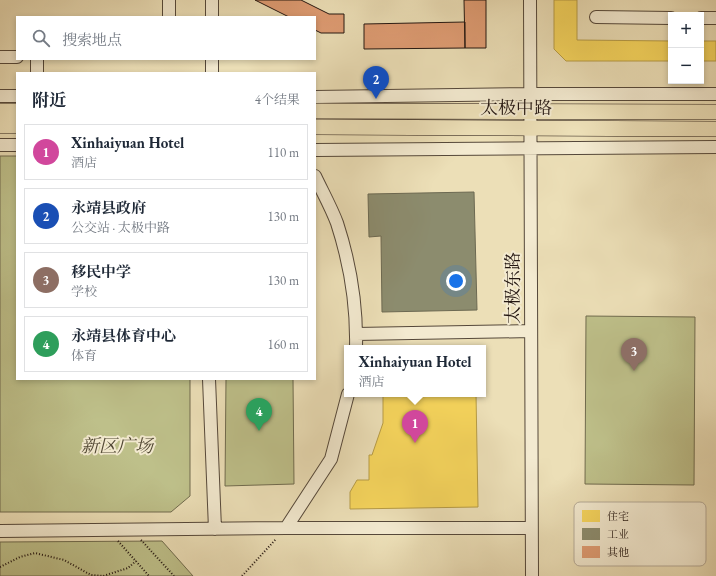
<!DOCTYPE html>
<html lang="zh">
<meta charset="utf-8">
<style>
body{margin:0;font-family:"EB Garamond","Noto Serif SC",serif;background:#f2f2f3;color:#1f2937}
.controls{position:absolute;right:12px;top:12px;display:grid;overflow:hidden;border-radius:0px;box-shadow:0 2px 6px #0003}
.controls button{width:36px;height:36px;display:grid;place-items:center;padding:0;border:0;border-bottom:1px solid #e0e1e3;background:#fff;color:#1f2937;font:20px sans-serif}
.you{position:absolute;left:456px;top:281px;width:14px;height:14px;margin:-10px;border:3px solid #fff;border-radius:50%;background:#1a73e8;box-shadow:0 0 0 6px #1a73e833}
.badge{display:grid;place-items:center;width:26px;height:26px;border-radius:50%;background:#8f2418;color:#fff;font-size:13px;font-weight:700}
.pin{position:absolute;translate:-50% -33px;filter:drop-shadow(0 1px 2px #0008)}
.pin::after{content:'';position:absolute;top:21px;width:14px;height:12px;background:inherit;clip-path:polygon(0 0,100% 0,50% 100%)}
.popup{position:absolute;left:344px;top:345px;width:142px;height:52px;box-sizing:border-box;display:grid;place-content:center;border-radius:0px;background:#fff;filter:drop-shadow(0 1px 3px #0005);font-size:13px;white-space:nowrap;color:#747a83}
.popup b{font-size:15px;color:#1f2937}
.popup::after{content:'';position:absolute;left:50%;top:100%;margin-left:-8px;border:8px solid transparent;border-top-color:#fff}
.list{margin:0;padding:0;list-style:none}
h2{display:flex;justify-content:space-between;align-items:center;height:52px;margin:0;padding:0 16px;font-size:17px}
h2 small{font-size:13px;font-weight:400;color:#747a83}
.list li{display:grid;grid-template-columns:26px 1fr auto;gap:12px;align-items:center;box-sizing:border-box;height:56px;margin:0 8px 8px;padding:0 8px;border:1px solid #e0e1e3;border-radius:0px}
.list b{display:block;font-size:15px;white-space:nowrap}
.list p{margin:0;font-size:13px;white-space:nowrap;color:#747a83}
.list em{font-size:13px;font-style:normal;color:#747a83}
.icon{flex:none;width:22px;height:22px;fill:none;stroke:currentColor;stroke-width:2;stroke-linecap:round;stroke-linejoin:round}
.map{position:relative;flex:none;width:716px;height:576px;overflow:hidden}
.search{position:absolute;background:#fff;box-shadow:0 2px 6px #0003;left:16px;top:16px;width:300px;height:44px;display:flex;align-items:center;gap:10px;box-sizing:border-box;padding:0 14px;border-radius:0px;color:#747a83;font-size:15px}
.panel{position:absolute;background:#fff;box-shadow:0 2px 6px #0003;left:16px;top:72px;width:300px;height:308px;border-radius:0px}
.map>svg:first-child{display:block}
.green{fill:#bec08a;stroke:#706b4e}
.homes{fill:#f6d55c;stroke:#b79c46}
.industry{fill:#8c8c6e;stroke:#6c6952}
.building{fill:#df9c73;stroke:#231611}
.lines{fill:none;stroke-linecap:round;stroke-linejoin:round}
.minor-casing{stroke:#55483a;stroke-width:14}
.major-casing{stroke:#231611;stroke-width:16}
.path{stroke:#231611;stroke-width:2;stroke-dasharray:1 2;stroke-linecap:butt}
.minor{stroke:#f3ead0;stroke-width:12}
.major{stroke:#ecdfb7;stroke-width:15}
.labels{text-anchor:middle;stroke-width:4;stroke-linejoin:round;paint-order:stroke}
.street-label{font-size:18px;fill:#231611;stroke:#f3ead0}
.park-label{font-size:18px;font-style:italic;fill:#524935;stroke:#f3ead0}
.key{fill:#f3ead0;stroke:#b5aa97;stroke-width:1}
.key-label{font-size:11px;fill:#231611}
</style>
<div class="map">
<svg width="716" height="576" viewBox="0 0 716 576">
<rect width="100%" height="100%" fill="#ecdfb7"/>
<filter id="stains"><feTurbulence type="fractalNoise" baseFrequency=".005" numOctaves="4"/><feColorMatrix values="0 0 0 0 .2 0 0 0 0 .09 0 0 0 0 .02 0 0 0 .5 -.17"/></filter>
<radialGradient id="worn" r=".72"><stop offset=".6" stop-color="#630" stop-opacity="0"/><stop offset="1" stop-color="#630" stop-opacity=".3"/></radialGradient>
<path class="green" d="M0,156h17v223h173v117l-19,16h-171z
M586,316l109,1 -1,168 -109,-1z
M226,379h67l1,105 -69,2z
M162,541l31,35h-193v-34z"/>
<path class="homes" d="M554,0h23v40l94,1v20h-105l-12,-12z
M701,41h15v20h-15z
M383,394h93l2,113 -128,2v-17l7,-12h12v-25h3l11,-32z"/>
<path class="industry" d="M474,192l3,118 -95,2 -1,-76 -12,1 -1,-43z"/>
<path class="building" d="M255,0h46l28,14h15v19h-23l-6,-3v-13h-26z
M464,0h22v48h-21z
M465,22v26l-101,1v-25z"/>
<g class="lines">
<g class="minor-casing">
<path id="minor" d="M530,0l2,576
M169,17v-17
M212,17v-17
M596,17l75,1
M701,18h15
M0,57h17
M37,73v-14
M212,73v-14
M0,96h17
M315,97l215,-3h186
M0,145h17
M315,150l401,-3
M315,176c7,15 16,31 22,47 13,40 20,83 19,125
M356,334l175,-3
M209,379l6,150
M286,528l45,-69 17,-65
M0,531l286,-3h245"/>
</g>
<g class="major-casing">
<path id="major" d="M0,111h17
M315,111l401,1
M0,126h17
M315,127l401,2"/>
</g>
<path class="path" d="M141,540l33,36
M118,541l31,35
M0,567l20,-10 15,-4 29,7 27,15 12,1 25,-8 8,-7
M242,576l34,-37"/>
<use href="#minor" class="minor"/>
<use href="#major" class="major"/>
</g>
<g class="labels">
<g class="street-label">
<text x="516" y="114">太极中路</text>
<text transform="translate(513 288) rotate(-90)" y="6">太极东路</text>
</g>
<g class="park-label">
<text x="117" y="452">新区广场</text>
</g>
</g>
<rect x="574" y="502" width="132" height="64" rx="6" class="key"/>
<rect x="582" y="510" width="18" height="12" fill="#f6d55c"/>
<rect x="582" y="528" width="18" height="12" fill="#8c8c6e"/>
<rect x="582" y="546" width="18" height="12" fill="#df9c73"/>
<g class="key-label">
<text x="607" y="520">住宅</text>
<text x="607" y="538">工业</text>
<text x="607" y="556">其他</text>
</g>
<rect width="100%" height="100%" filter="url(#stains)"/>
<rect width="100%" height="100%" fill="url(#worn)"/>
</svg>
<div class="controls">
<button>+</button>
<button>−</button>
</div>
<div class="you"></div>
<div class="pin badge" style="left:415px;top:443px;background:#d1479c">1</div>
<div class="popup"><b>Xinhaiyuan Hotel</b>酒店</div>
<div class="pin badge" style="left:376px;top:99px;background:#1a4fb4">2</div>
<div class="pin badge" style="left:634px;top:371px;background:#8d6e63">3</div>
<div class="pin badge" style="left:259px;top:431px;background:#2e9e5b">4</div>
<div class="search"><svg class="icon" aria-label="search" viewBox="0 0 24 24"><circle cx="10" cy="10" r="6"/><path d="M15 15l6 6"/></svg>搜索地点</div>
<section class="panel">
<h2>附近<small>4个结果</small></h2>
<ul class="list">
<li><span class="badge" style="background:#d1479c">1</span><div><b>Xinhaiyuan Hotel</b><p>酒店</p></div><em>110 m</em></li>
<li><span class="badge" style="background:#1a4fb4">2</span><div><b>永靖县政府</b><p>公交站 · 太极中路</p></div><em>130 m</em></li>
<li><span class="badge" style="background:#8d6e63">3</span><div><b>移民中学</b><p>学校</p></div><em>130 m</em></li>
<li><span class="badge" style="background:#2e9e5b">4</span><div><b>永靖县体育中心</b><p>体育</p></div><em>160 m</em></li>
</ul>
</section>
</div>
